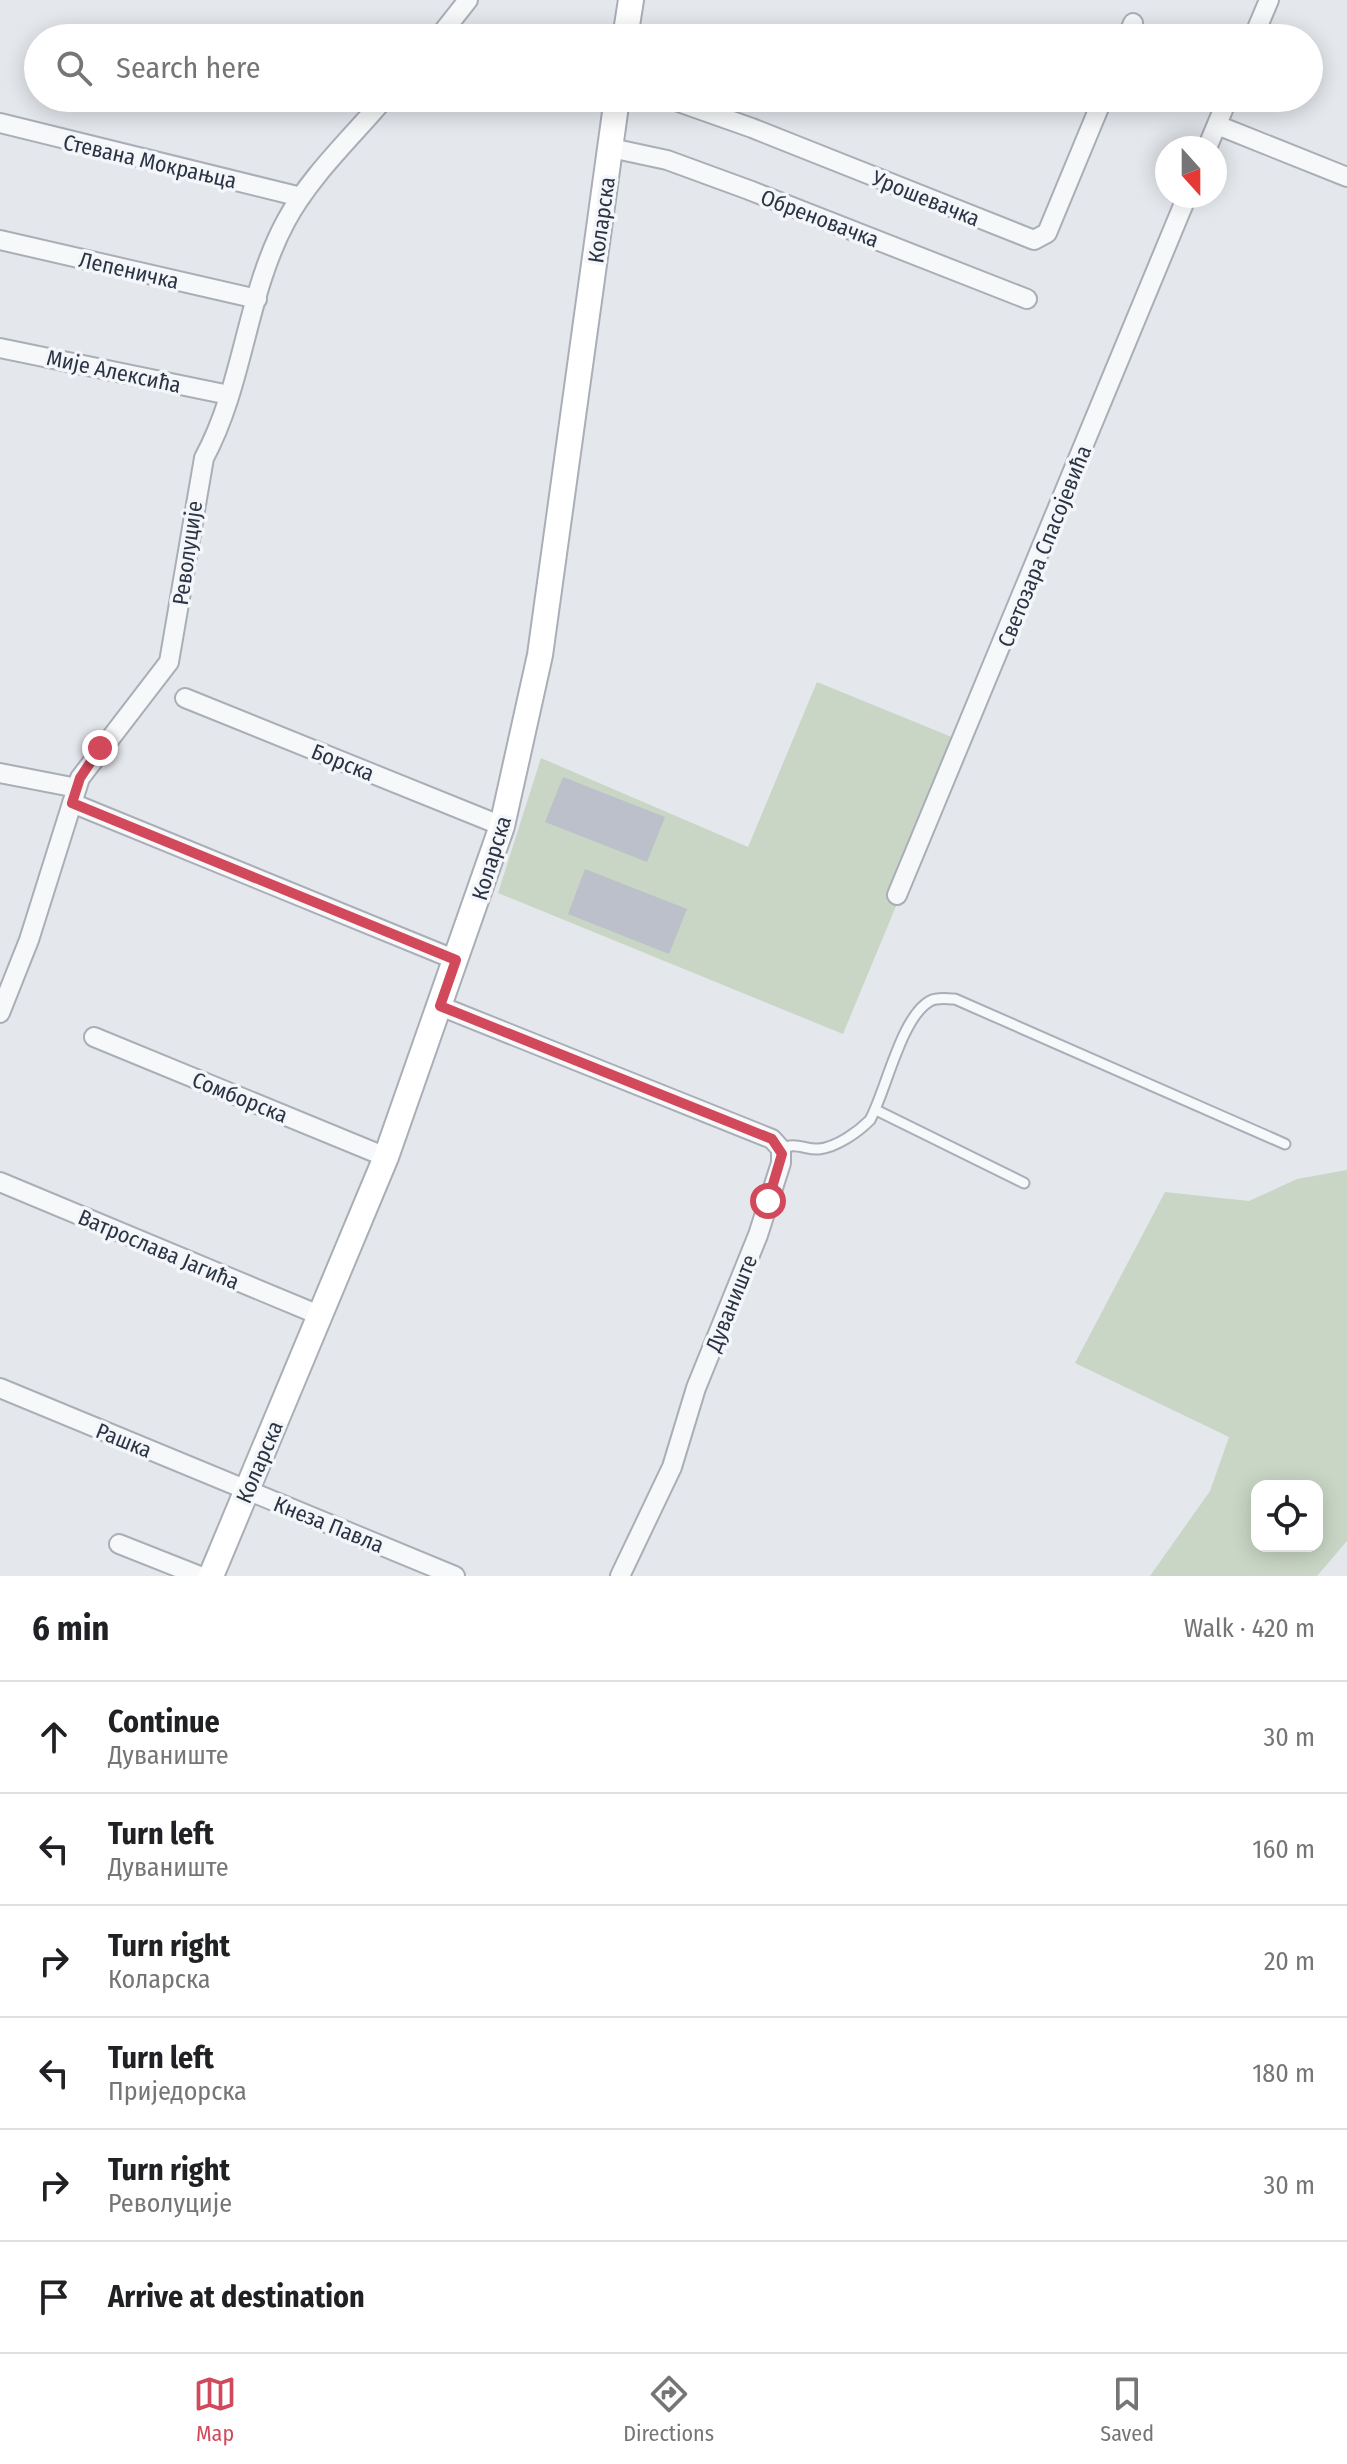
<!DOCTYPE html>
<meta charset="utf-8">
<style>
body{margin:0;font-family:"Fira Sans Condensed",sans-serif;background:#f6f6f6;color:#202124}
.controls{position:absolute;right:24px;bottom:24px;display:grid;overflow:hidden;border-radius:16px;box-shadow:0 4px 20px #0003}
.controls button{width:72px;height:72px;display:grid;place-items:center;padding:0;border:0;border-bottom:2px solid #e0e0e0;background:#fff;color:#202124;font:40px sans-serif}
.compass{position:absolute;left:1155px;top:136px;width:72px;height:72px;border-radius:50%;background:#fff;box-shadow:0 4px 20px #0003;rotate:159deg}
.stop{position:absolute;width:24px;height:24px;margin:-18px;border:6px solid #d1495b;border-radius:50%;background:#fff}
.stop.end{background:#d1495b;border-color:#fff;box-shadow:0 2px 8px #0008}
.list{margin:0;padding:0;list-style:none}
h2{display:flex;justify-content:space-between;align-items:center;height:104px;margin:0;padding:0 32px;font-size:34px}
h2 small{font-size:26px;font-weight:400;color:#757577}
.list li{display:grid;grid-template-columns:52px 1fr auto;gap:24px;align-items:center;box-sizing:border-box;height:112px;padding:0 32px;border-top:2px solid #e0e0e0}
.list b{display:block;font-size:30px;white-space:nowrap}
.list p{margin:0;font-size:26px;white-space:nowrap;color:#757577}
.list em{font-size:26px;font-style:normal;color:#757577}
.icon{flex:none;width:44px;height:44px;fill:none;stroke:currentColor;stroke-width:2;stroke-linecap:round;stroke-linejoin:round}
.map{position:relative;flex:none;width:1347px;height:1576px;overflow:hidden}
.search{position:absolute;background:#fff;box-shadow:0 4px 20px #0003;left:24px;right:24px;top:24px;height:88px;display:flex;align-items:center;gap:20px;box-sizing:border-box;padding:0 28px;border-radius:44px;color:#757577;font-size:30px}
.sheet{height:776px;background:#fff}
nav{display:flex;justify-content:space-around;align-items:center;box-sizing:border-box;height:112px;border-top:2px solid #e0e0e0;background:#fff;font-size:22px;color:#757577}
nav a{display:grid;justify-items:center;gap:4px}
nav .on{color:#d1495b}
.map>svg:first-child{display:block}
.green{fill:#c9d6c5;fill-rule:evenodd}
.building{fill:#bbc0ca}
.lines{fill:none;stroke-linecap:round;stroke-linejoin:round}
.lane-casing{stroke:#a9aeb7;stroke-width:13}
.street-casing{stroke:#a9aeb7;stroke-width:22}
.secondary-casing{stroke:#a9aeb7;stroke-width:28}
.lane{stroke:#f7f8fa;stroke-width:9}
.street{stroke:#f7f8fa;stroke-width:18}
.secondary{stroke:#fff;stroke-width:24}
.route{stroke:#d1495b;stroke-width:10}
.labels{text-anchor:middle;stroke-width:7;stroke-linejoin:round;paint-order:stroke}
.street-label{font-size:22px;fill:#2b3445;stroke:#f4f6f9}
</style>
<div class="map">
<svg width="1347" height="1576" viewBox="0 0 1347 1576">
<rect width="100%" height="100%" fill="#e4e7ec"/>
<path class="green" d="M817,682l147,60 -121,292 -345,-141 43,-135 207,89z
M1347,1170v371l-30,35h-167l60,-85 19,-54 -154,-74 90,-171 84,9 48,-22zM1317,1486v60h-60v-60z"/>
<path class="building" d="M563,777l102,40 -18,45 -102,-40z
M585,869l102,40 -18,45 -101,-40z"/>
<g class="lines">
<g class="lane-casing">
<path id="lane" d="M876,1110l148,73
M781,1149c14,-8 24,1 38,0 18,-2 39,-17 51,-29 16,-29 31,-103 60,-119 8,-4 16,-2 25,-2l330,145"/>
</g>
<g class="street-casing">
<path id="street" d="M438,38l30,-38
M1127,38l6,-15
M1253,38l16,-38
M667,98l85,30 282,112 13,-7 56,-135
M0,123l301,74
M1217,125l130,52
M611,148l56,12 82,30 278,109
M1207,148l21,-50
M0,240l257,59
M0,348l229,47
M185,698l317,128
M0,773l77,15
M72,803l384,157
M897,895l290,-699
M440,1006l332,133 9,10v14l-23,72 -62,153 -24,79 -52,109
M0,1013l29,-73 51,-162 89,-116 35,-204c40,-74 42,-163 82,-237 24,-45 66,-84 99,-123
M94,1037l292,120
M0,1182l319,133
M0,1388l455,188
M119,1544l81,32"/>
</g>
<g class="secondary-casing">
<path id="secondary" d="M625,38l6,-38
M211,1576l175,-419 116,-331 38,-171 77,-557"/>
</g>
<use href="#lane" class="lane"/>
<use href="#street" class="street"/>
<use href="#secondary" class="secondary"/>
</g>
<g class="lines">
<path class="route" d="M100,748l-20,30 -8,25 384,157 -16,46 332,133 10,15 -14,47"/>
</g>
<g class="labels">
<g class="street-label">
<text transform="translate(150 161) rotate(13)" y="8">Стевана Мокрањца</text>
<text transform="translate(926 198) rotate(22)" y="8">Урошевачка</text>
<text transform="translate(820 218) rotate(21)" y="8">Обреновачка</text>
<text transform="translate(601 220) rotate(-82)" y="8">Коларска</text>
<text transform="translate(129 270) rotate(13)" y="8">Лепеничка</text>
<text transform="translate(114 371) rotate(12)" y="8">Мије Алексића</text>
<text transform="translate(1044 546) rotate(-68)" y="8">Светозара Спасојевића</text>
<text transform="translate(187 553) rotate(-82)" y="8">Револуције</text>
<text transform="translate(343 762) rotate(22)" y="8">Борска</text>
<text transform="translate(491 858) rotate(-73)" y="8">Коларска</text>
<text transform="translate(240 1097) rotate(22)" y="8">Сомборска</text>
<text transform="translate(159 1249) rotate(23)" y="8">Ватрослава Јагића</text>
<text transform="translate(731 1303) rotate(-68)" y="8">Дуваниште</text>
<text transform="translate(124 1440) rotate(22)" y="8">Рашка</text>
<text transform="translate(259 1462) rotate(-67)" y="8">Коларска</text>
<text transform="translate(329 1524) rotate(22)" y="8">Кнеза Павла</text>
</g>
</g>
</svg>
<div class="controls">
<button><svg class="icon" aria-label="locate" viewBox="0 0 24 24"><circle cx="12" cy="12" r="6"/><path d="M12 2v4M12 18v4M2 12h4M18 12h4"/></svg></button>
</div>
<svg class="compass" viewBox="-18 -18 36 36"><path d="M0-13l5 13h-10z" fill="#e53935"/><path d="M0 13l5-13h-10z" fill="#757577"/></svg>
<div class="stop" style="left:768px;top:1201px"></div>
<div class="stop end" style="left:100px;top:748px"></div>
<div class="search"><svg class="icon" aria-label="search" viewBox="0 0 24 24"><circle cx="10" cy="10" r="6"/><path d="M15 15l6 6"/></svg>Search here</div>
</div>
<section class="sheet">
<h2>6 min<small>Walk · 420 m</small></h2>
<ul class="list">
<li><svg class="icon" aria-label="ahead" viewBox="0 0 24 24"><path d="M12 20V5M6 11l6-6 6 6"/></svg><div><b>Continue</b><p>Дуваниште</p></div><em>30 m</em></li>
<li><svg class="icon" aria-label="left" viewBox="0 0 24 24"><path d="M17 20v-9H6M10 6l-5 5 5 5"/></svg><div><b>Turn left</b><p>Дуваниште</p></div><em>160 m</em></li>
<li><svg class="icon" aria-label="right" viewBox="0 0 24 24"><path d="M7 20v-9h11M14 6l5 5-5 5"/></svg><div><b>Turn right</b><p>Коларска</p></div><em>20 m</em></li>
<li><svg class="icon" aria-label="left" viewBox="0 0 24 24"><path d="M17 20v-9H6M10 6l-5 5 5 5"/></svg><div><b>Turn left</b><p>Приједорска</p></div><em>180 m</em></li>
<li><svg class="icon" aria-label="right" viewBox="0 0 24 24"><path d="M7 20v-9h11M14 6l5 5-5 5"/></svg><div><b>Turn right</b><p>Револуције</p></div><em>30 m</em></li>
<li><svg class="icon" aria-label="arrive" viewBox="0 0 24 24"><path d="M6 21V4h12l-3 4 3 4H6"/></svg><div><b>Arrive at destination</b></div></li>
</ul>
</section>
<nav>
<a class="on"><svg class="icon" aria-label="map" viewBox="0 0 24 24"><path d="M3 6l6-2 6 2 6-2v14l-6 2-6-2-6 2zM9 4v14M15 6v14"/></svg>Map</a>
<a><svg class="icon" aria-label="directions" viewBox="0 0 24 24"><path d="M12 3l9 9-9 9-9-9zM9 14v-3h6M13 9l2 2-2 2"/></svg>Directions</a>
<a><svg class="icon" aria-label="saved" viewBox="0 0 24 24"><path d="M7 4h10v16l-5-4-5 4z"/></svg>Saved</a>
</nav>
